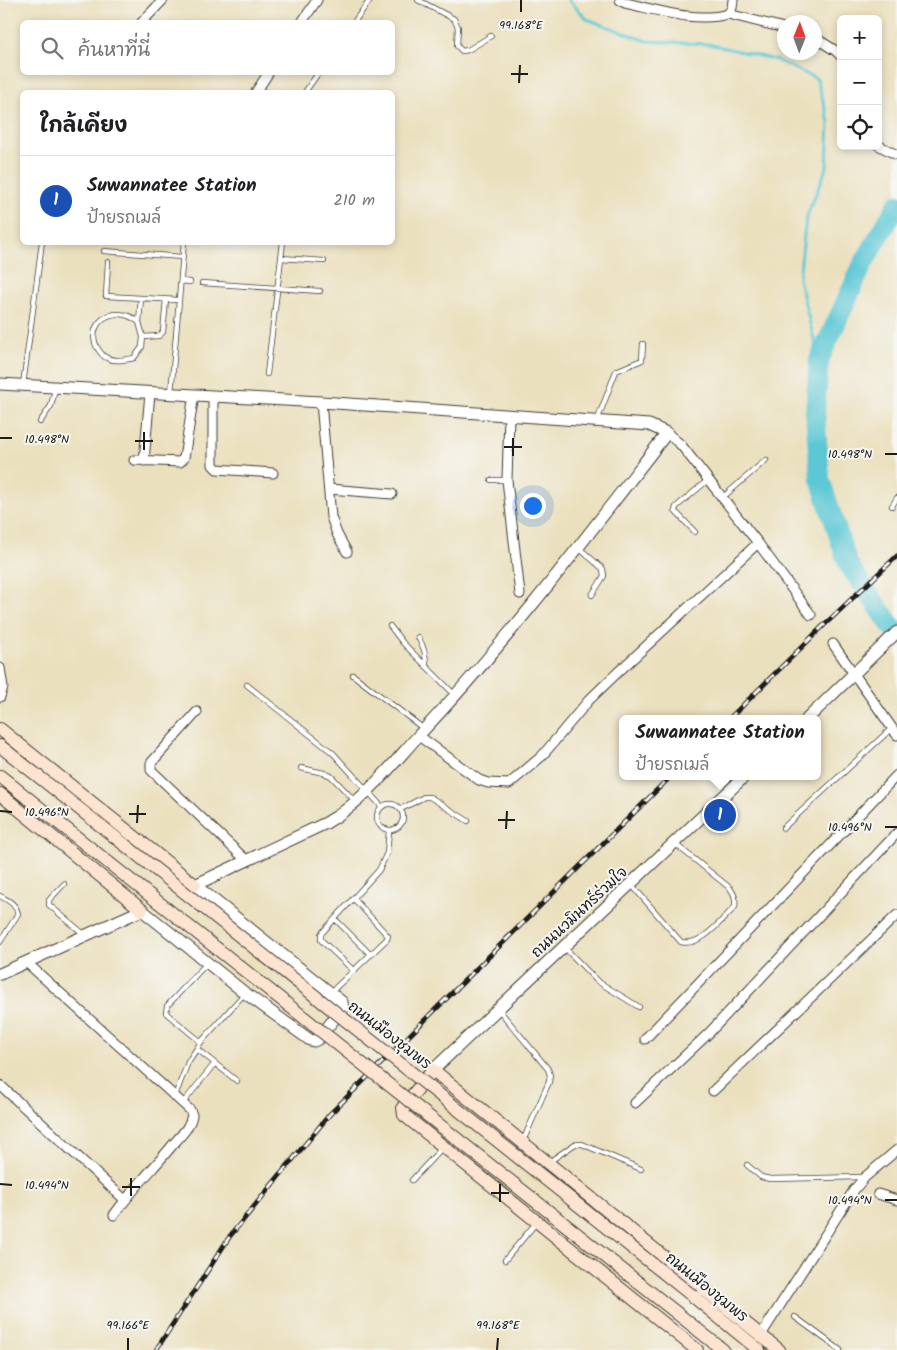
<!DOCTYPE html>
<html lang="th">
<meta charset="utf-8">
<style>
body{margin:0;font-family:Kalam,"Playpen Sans Thai",sans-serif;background:#f6f6f6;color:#202124}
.controls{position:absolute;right:15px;top:15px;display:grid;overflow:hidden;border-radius:8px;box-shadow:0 2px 8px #0003}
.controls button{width:45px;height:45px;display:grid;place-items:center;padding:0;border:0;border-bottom:1px solid #e0e0e0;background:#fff;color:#202124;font:25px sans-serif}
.compass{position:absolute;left:777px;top:15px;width:45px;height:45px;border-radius:50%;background:#fff;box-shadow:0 2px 8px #0003;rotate:1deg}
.you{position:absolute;left:532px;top:505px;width:18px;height:18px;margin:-12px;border:4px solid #fff;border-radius:50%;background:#1a73e8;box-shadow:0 0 0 8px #1a73e833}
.badge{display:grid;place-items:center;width:32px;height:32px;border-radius:50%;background:#d93025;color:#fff;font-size:16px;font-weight:700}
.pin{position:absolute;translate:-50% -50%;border:2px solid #fff;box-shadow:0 1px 5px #0006}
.popup{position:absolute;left:619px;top:715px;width:202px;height:65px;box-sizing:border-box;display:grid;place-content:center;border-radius:8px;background:#fff;filter:drop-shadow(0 1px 4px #0005);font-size:16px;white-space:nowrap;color:#757577}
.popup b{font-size:19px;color:#202124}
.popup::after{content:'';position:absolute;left:50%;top:100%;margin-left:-10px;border:10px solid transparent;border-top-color:#fff}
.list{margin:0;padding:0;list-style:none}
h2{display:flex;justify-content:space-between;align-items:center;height:65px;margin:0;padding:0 20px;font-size:21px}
h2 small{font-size:16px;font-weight:400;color:#757577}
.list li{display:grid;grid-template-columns:32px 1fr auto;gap:15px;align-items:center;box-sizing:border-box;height:90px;padding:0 20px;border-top:1px solid #e0e0e0}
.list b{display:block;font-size:19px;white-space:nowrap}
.list p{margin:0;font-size:16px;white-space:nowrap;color:#757577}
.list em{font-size:16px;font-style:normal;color:#757577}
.icon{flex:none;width:28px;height:28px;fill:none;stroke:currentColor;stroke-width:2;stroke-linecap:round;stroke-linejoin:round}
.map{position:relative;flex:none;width:897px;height:1350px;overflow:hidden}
.search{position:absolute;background:#fff;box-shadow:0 2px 8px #0003;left:20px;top:20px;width:375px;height:55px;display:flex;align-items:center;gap:12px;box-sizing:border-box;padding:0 18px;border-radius:8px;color:#757577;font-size:19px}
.panel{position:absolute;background:#fff;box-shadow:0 2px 8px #0003;left:20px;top:90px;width:375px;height:155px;border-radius:8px}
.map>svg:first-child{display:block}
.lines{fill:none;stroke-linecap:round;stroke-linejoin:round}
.stream{stroke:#5cc8d5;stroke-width:3}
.river{stroke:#5cc8d5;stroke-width:20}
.service-casing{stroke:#3b3934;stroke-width:6}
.minor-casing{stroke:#3b3934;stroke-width:11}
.tertiary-casing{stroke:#3b3934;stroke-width:13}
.secondary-casing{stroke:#3b3934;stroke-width:14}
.service{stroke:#fff;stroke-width:4.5}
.minor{stroke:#fff;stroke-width:9}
.tertiary{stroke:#fff;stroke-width:11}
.secondary{stroke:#fde4d1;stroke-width:12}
.rail-casing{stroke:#1c1c1c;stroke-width:5}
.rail{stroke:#f6f6f2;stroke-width:3;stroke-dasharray:9;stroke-linecap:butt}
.secondary-bridge-casing{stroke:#3b3934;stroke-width:14;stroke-linecap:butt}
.secondary-bridge{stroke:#fde4d1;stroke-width:12}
.ticks{fill:none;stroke:#1c1c1c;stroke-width:2}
.labels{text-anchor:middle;stroke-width:4;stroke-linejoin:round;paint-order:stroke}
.street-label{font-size:15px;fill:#1c1c1c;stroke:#f6f6f2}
.ticks-label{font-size:12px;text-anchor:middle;fill:#1c1c1c;stroke:#f6f6f2;stroke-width:4;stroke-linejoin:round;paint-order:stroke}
</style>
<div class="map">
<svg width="897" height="1350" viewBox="0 0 897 1350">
<rect width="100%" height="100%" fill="#f6f6f2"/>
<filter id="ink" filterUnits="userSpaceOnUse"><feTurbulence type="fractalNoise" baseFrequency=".02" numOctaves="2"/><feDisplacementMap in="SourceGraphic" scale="10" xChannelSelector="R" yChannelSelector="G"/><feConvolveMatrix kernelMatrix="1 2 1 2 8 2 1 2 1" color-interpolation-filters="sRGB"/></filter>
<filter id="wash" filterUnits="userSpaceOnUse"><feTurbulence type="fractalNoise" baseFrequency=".0096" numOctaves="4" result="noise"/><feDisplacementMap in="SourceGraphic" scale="20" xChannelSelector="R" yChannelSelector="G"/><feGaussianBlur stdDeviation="1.12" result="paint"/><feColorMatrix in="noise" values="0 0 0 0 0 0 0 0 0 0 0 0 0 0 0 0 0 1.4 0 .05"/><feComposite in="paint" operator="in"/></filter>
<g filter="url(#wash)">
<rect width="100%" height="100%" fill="#ebe0be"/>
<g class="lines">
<path class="stream" d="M569,0l18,19 60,22 62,3 67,16 41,19 12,43 -2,45 -21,51 -7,61 20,81"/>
<path class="river" d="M897,205l-34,59 -44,96 -4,52 5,67 28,85 49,70"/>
</g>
</g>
<g filter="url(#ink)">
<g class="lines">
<g class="service-casing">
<path id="service" d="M418,0l36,19 4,8 -1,19 5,5 6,-1 23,-14
M354,22l16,-22
M305,92l14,-20
M104,251l78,6
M281,258l43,3
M108,262l-2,34 73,4
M181,281l9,1
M202,283l118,8
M139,322c-4,-3 -9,-6 -14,-7 -24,-6 -41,19 -24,38 1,2 4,4 6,5 8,4 18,2 27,0l8,-11 1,-10 -4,-15 2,-24
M143,337l16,-1 4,-4 3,-32
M267,374l16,-132
M23,385l19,-143
M171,393l13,-151
M597,421l19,-50 26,-11 1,-16
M40,422l11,-16 4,-17
M491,480h16
M722,498l44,-38
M892,506l5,-8
M695,532l-20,-21 1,-4 32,-27
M579,548l24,21 1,7 -12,19
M390,626l13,17 52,52
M418,637c6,10 8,17 8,29
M353,675l71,54
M247,685l86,68 49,54
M301,768l23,5 7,3 24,25
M377 817a13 13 0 1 1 26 0a13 13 0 1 1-26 0Z
M401,809l23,-12h6l38,24
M783,828l109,-100
M64,884l-15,16v5l36,30
M631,884l50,58c21,5 40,-22 54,-35 1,-8 0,-12 -5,-19l-56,-45
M0,896c9,5 16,8 18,18l-18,28
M335,919l36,36
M565,948l32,33 42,26
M354,971l-33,-31v-6l58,-64 8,-17 2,-22
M331,992l56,-53 1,-3 -34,-37
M499,1010l49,59 2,6 -1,7 -26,59
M201,1042l-35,-29 1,-7 40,-43
M197,1049l40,32
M175,1096l13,-34 13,-20 43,-48
M183,1103l32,-40
M549,1162l26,-18h7l59,25
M747,1165l14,12 9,2 94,-2
M412,1180l30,-32
M505,1260l31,-37
M795,1317l45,33"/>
</g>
<g class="minor-casing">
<path id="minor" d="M620,0l5,3c33,7 70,20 103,11l4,-6 1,-8
M728,14l56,14
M142,22l21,-22
M302,22l15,-22
M814,37l22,14 5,5
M256,92l13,-20
M878,145l19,10
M213,396v69l4,4 56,4
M321,402l10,115 6,17 10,18
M509,415l-2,65 13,114
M667,433l14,12 77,98 53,72
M134,460l46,2 4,-4 10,-63
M144,461l6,-68
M329,489l63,5
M833,644l64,91
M0,668l3,19 -3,10
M197,712l-46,51v7l95,90
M419,736l60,44 9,3 21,1 33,-28 47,-56 27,-26 142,-131
M26,962l164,148 2,5c-2,13 -13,22 -21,32 -19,23 -40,44 -57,68
M645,1039l252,-264
M0,1085l125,115
M713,1091l184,-176
M635,1103l74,-70 188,-200
M878,1194l19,6
M761,1335l93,-145 11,-13 32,-27"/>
</g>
<g class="tertiary-casing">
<path id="tertiary" d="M0,384l321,18 328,23 18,8c-80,103 -158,207 -248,302 -29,32 -55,66 -93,88l-131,62 147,117 1,6 -25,31 -4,2 -4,-1 -65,-47 -103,-83 -142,64
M807,719l90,-87
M433,1070l312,-294"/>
</g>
<g class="secondary-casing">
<path id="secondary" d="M0,729l195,156
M0,746l125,99
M0,776l109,87
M0,794l142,116
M694,1297l65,53
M678,1314l45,36
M697,1350l-293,-235 -1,-8 30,-37 346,280"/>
</g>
<use href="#service" class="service"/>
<use href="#minor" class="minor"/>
<use href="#tertiary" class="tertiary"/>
<use href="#secondary" class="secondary"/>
<g class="rail-casing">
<path id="rail" d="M729,719l92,-91 76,-72
M156,1350l74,-114 100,-122 341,-338"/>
</g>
<use href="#rail" class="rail"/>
<g class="secondary-bridge-casing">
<path id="secondary-bridge" d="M125,845l569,452
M109,863l569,451"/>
</g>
<use href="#secondary-bridge" class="secondary-bridge"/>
</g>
</g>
<path class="ticks" d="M521,12v-12M511,74h17M519,83l1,-18M0,438h12M135,441h18M504,447h18M144,450v-18M885,454h12M513,456v-18M0,811l12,1M129,814h17M498,820h17M137,823l1,-18M885,827h12M506,829l1,-18M0,1184l12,1M122,1187h18M491,1193h18M131,1196v-18M885,1200h12M500,1202v-18M128,1350v-12M497,1350l1,-12"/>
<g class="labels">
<g class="street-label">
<text transform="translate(579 912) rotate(-43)" y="5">ถนนนวมินทร์ร่วมใจ</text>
<text transform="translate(390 1035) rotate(38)" y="5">ถนนเมืองชุมพร</text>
<text transform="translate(707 1287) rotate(39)" y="5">ถนนเมืองชุมพร</text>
</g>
</g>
<g class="ticks-label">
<text x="521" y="29">99.168°E</text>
<text x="47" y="443">10.498°N</text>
<text x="850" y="458">10.498°N</text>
<text x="47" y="816">10.496°N</text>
<text x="850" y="831">10.496°N</text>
<text x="47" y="1189">10.494°N</text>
<text x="850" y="1204">10.494°N</text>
<text x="128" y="1329">99.166°E</text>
<text x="498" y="1329">99.168°E</text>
</g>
</svg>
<div class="controls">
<button>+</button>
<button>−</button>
<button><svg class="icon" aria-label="locate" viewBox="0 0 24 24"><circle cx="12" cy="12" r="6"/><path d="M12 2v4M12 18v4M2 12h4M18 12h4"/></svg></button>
</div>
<svg class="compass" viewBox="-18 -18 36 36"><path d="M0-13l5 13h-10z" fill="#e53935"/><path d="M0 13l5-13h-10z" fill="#757577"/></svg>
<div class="you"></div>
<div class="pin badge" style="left:720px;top:815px;background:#1a4fb4">1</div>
<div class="popup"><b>Suwannatee Station</b>ป้ายรถเมล์</div>
<div class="search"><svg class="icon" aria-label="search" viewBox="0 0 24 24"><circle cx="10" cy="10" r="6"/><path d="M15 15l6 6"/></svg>ค้นหาที่นี่</div>
<section class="panel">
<h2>ใกล้เคียง<small></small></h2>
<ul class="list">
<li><span class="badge" style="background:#1a4fb4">1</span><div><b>Suwannatee Station</b><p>ป้ายรถเมล์</p></div><em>210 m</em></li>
</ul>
</section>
</div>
